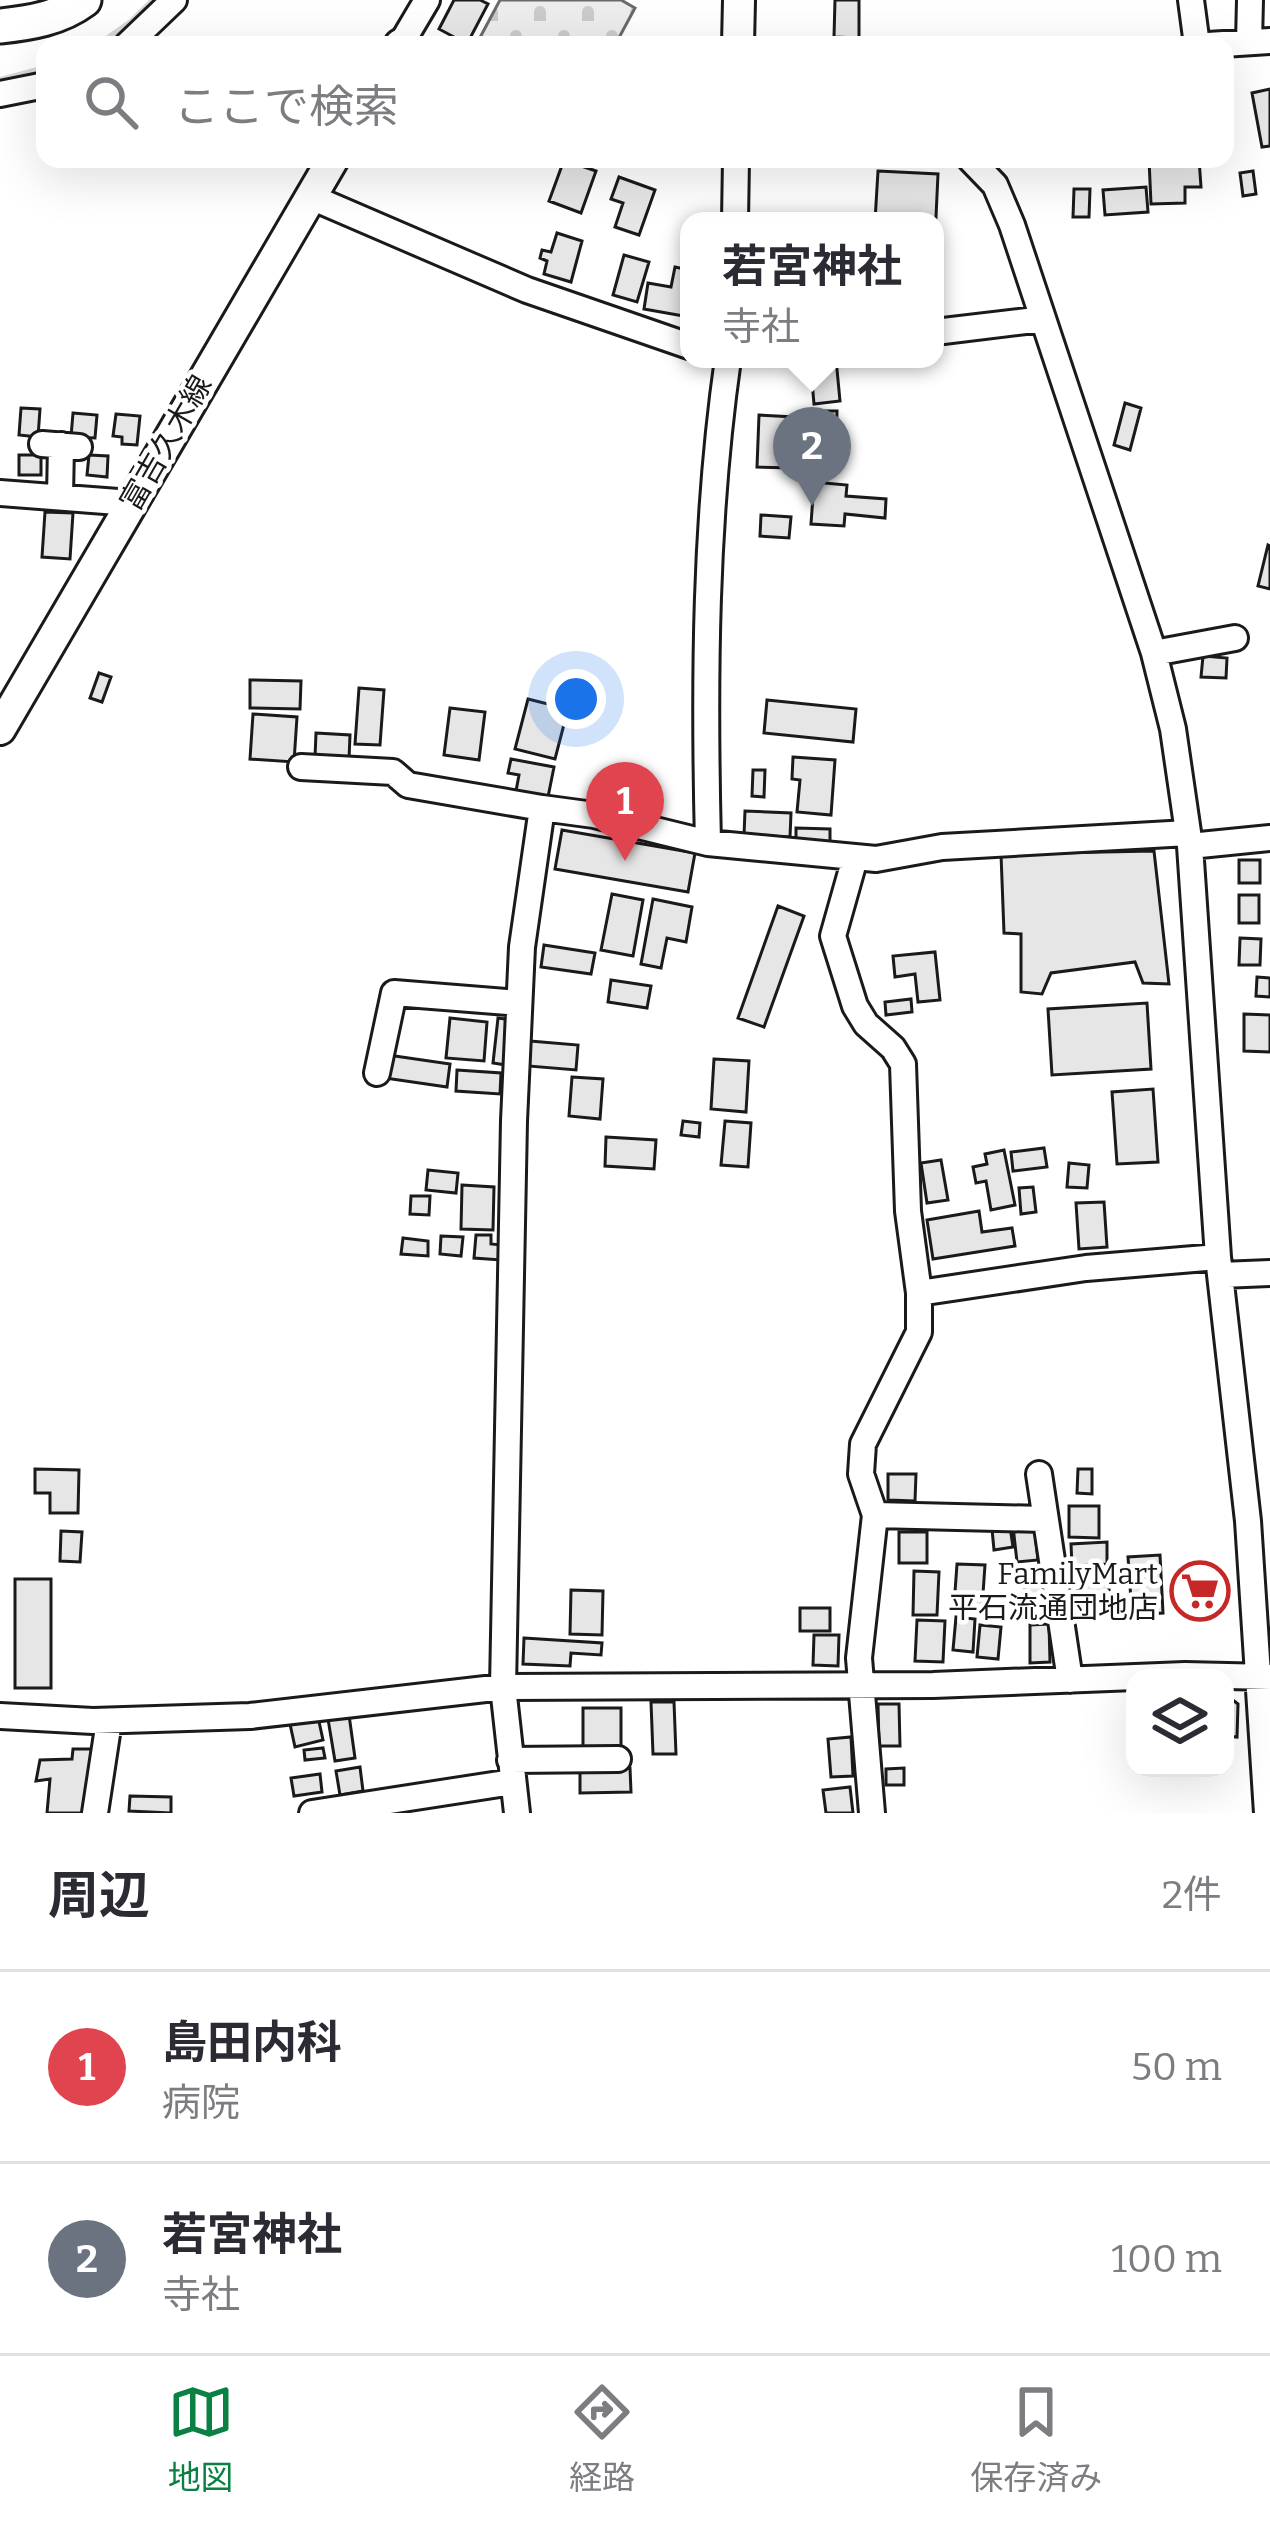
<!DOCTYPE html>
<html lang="ja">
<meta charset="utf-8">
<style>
body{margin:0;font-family:Bitter,"Noto Sans JP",serif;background:#f7f7f7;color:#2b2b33}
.controls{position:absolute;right:36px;bottom:36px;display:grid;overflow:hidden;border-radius:24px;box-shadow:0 12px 48px #0002}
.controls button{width:108px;height:108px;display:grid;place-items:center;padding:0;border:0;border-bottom:3px solid #e1e1e2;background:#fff;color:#2b2b33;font:60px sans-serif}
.you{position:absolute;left:576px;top:699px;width:42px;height:42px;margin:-30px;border:9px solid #fff;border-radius:50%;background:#1a73e8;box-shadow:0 0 0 18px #1a73e833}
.badge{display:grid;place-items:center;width:78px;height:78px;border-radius:50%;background:#0b8043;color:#fff;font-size:39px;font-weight:700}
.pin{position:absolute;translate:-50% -99px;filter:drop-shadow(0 3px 6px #0008)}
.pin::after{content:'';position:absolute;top:63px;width:42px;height:36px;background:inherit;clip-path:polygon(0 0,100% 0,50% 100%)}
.popup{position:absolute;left:680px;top:212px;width:264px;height:156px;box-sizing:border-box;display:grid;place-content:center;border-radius:24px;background:#fff;filter:drop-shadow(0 3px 9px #0005);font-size:39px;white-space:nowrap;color:#7c7c81}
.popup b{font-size:45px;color:#2b2b33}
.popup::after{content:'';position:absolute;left:50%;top:100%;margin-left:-24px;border:24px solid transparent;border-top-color:#fff}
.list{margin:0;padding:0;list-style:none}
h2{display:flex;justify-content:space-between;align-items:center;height:156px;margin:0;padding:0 48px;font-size:51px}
h2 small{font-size:39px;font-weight:400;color:#7c7c81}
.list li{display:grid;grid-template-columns:78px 1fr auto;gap:36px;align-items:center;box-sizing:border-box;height:192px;padding:0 48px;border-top:3px solid #e1e1e2}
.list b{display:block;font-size:45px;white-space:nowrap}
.list p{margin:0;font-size:39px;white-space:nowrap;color:#7c7c81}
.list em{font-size:39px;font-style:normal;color:#7c7c81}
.icon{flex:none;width:66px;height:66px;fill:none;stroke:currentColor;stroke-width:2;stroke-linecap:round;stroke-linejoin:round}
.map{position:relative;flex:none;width:1270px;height:1813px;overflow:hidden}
.search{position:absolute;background:#fff;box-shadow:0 12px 48px #0002;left:36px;right:36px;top:36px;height:132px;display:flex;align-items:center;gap:30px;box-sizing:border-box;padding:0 42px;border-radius:24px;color:#7c7c81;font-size:45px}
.sheet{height:540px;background:#fff}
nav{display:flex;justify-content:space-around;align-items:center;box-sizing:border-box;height:168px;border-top:3px solid #e1e1e2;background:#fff;font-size:33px;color:#7c7c81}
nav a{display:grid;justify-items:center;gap:6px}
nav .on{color:#0b8043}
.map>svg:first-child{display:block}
.cemetery{fill:url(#cemetery-stones);stroke:#6a6a6a;stroke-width:3}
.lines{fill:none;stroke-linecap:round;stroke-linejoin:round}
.stream{stroke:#d7d7d7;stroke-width:6}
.building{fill:#e6e6e6;stroke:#1a1a1a;stroke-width:3}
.minor-casing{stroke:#1a1a1a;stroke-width:30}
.major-casing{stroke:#1a1a1a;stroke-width:36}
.highway-casing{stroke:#1a1a1a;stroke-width:39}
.minor{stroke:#fff;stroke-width:24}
.major{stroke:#fff;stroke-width:30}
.highway{stroke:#fff;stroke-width:33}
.labels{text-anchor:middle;stroke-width:9;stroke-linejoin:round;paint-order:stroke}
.street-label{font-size:30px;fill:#1a1a1a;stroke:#fff}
.poi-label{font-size:30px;fill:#1a1a1a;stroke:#fff;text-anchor:end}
</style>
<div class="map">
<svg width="1270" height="1813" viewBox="0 0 1270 1813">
<defs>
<pattern id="cemetery-stones" width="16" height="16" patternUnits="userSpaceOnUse" patternTransform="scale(3)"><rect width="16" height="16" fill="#ededed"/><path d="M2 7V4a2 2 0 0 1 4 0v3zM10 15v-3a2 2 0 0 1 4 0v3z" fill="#cbcbcb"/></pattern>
</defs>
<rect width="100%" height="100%" fill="#fff"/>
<path class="cemetery" d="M500,0h121l14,8 -20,37h-139z"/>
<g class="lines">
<path class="stream" d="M98,45l33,-23 22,-22
M0,80l45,-12"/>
</g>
<path class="building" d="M454,0h26l8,4 -21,40 -28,-15z
M835,0h24v38l-25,-1z
M1270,89v57l-8,1 -10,-54z
M1149,159h50l2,28h-16v16l-34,1z
M564,160l32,11 -15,42 -32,-12z
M878,171l60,3 -3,64v-17h-60z
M1253,171l3,23 -13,2 -3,-23z
M619,177l36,13 -16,45 -24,-8 8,-24 -12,-4z
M1146,187l2,25 -43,3 -2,-25z
M1074,189h16l-1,28h-16z
M557,233l25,8 -11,41 -27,-8 3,-13 -7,-3 2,-8 9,2z
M935,244h7l-3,60 -4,-1z
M624,255l25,7 -12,40 -24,-7z
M675,267l14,3v47l-45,-8 4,-26 23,4z
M810,359h26l4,42 -26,3z
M1125,403l16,5 -11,42 -16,-5z
M21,408l19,1 -2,28 -19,-2z
M812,411h25l-1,40h-25z
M73,413l24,2 -2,23 -24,-1z
M116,414l24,2 -3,29 -15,-1v-7l-9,-1z
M759,415l35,2 -1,51 -36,-1z
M19,455h22v20h-22z
M89,455l19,1 -1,21 -20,-2z
M814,482l33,3 -1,11 40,3 -1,19 -40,-4 -1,12 -33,-2z
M45,512l28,1 -3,46 -28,-2z
M761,515l30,2 -2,21 -29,-2z
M1268,545l2,1v43l-12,-3z
M1203,656l24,2 -1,20 -25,-1z
M99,673l12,4 -9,25 -12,-4z
M250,680l51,1 -1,28 -50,-1z
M359,688l25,2 -4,55 -25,-1z
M528,699l40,10 -13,50 -40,-10z
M767,700l89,9 -3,33 -89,-9z
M450,708l35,4 -6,48 -35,-5z
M253,714l44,3 -3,45 -44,-3z
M316,733l34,2 -1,24 -34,-2z
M793,757l42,3 -4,55 -34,-3 3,-32 -8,-1z
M511,759l43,8 -6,30 -32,-6 3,-16 -11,-2z
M753,770h12l-1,27 -12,-1z
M745,811l46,2 -1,24 -46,-2z
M796,828l34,1v13l-34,-1z
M562,830l133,23 -7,39 -133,-23z
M1154,851l15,133 -26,-1 -8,-21 -84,11 -9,21 -21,-2v-58l-17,-1 -3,-79z
M1239,860h21v23h-21z
M612,894l31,6 -10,56 -32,-6z
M1239,895h20v28h-20z
M653,899l39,8 -6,35 -19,-4 -6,30 -20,-4z
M778,906l26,10 -40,111 -26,-9z
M1240,938l21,1 -1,26h-21z
M544,945l51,8 -4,21 -50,-7z
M935,952l5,48 -22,2 -3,-28 -20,3 -2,-21z
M1257,977l13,1v19l-14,-1z
M611,980l40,6 -4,22 -39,-6z
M911,999l1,13 -26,3 -1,-13z
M1147,1003l4,66 -99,6 -4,-66z
M1244,1014l26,1v37l-26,-1z
M450,1018l37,4 -3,39 -38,-3z
M498,1018l14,2 -6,45 -13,-2z
M530,1041l48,4 -2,25 -48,-4z
M388,1055l62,9 -3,23 -62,-9z
M714,1059l35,2 -3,51 -35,-3z
M457,1070l44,3 -1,21 -44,-3z
M572,1077l31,2 -3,40 -31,-3z
M1153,1089l5,73 -41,2 -5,-72z
M683,1121l17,2 -1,14 -18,-2z
M725,1121l26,2 -3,44 -27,-2z
M606,1137l50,3 -2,29 -49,-3z
M1044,1148l3,19 -34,4 -2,-19z
M1004,1150l11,55 -24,5 -5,-29 -10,2 -3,-16 14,-3 -2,-10z
M941,1160l7,40 -21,3 -6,-40z
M1069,1163l20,2 -2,23 -20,-1z
M428,1170l30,3 -2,20 -30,-3z
M462,1185l32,2 -1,43 -32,-1z
M1033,1187l3,25 -15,2 -2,-26z
M411,1196h19l-1,19 -19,-1z
M1104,1202l3,45 -28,2 -3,-46z
M979,1211l3,21 30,-4 3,18 -82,13 -6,-39z
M476,1235h15v9l11,1 -1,15 -27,-2z
M441,1236l22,1 -2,19 -21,-2z
M403,1238l25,3v15l-27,-2z
M35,1469l44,1 -1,43h-28v-20h-15z
M1078,1469h14v25l-15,-1z
M888,1474h28l-1,27 -27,-1z
M1069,1506h30v32l-30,-1z
M1034,1524l4,36 -21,2 -4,-36z
M1010,1527l3,20 -19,3 -2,-21z
M61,1531l21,1 -2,30 -20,-1z
M899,1532h28v31h-28z
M1107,1542v22l-35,2 -1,-22z
M1160,1555l3,58 -31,2 -4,-58z
M957,1564l28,1 -3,43 -28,-2z
M914,1571l25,1 -2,43h-24z
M1079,1573l30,1v38l-30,-1z
M1042,1578l3,29 -18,1 -3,-29z
M15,1579h36v109h-36z
M571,1590l32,1 -1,44 -32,-1z
M800,1608h30v23h-30z
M956,1617l19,2 -2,33 -20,-2z
M917,1620l28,1 -2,41 -28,-1z
M1049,1624l1,38 -20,1v-38z
M980,1625l21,2 -3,32 -21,-2z
M814,1635h25l-1,31 -25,-1z
M524,1638l78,5 -1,12 -30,-2 -1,13 -47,-2z
M1225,1694l13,10 -1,33 -12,-1z
M651,1702h23l2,52h-23z
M878,1704h21l1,42h-21z
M583,1708h38v42h-38z
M349,1715l6,43 -20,3 -7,-42z
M318,1717l5,23 -28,7 -5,-23z
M851,1737l2,39 -22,1 -3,-38z
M323,1748l2,10 -20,2 -1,-10z
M73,1749h24l-11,64h-39l3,-34 -14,2 4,-21 32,-1z
M360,1767l3,24 -23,4 -4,-24z
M630,1768l1,24 -51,1v-23z
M904,1768v17h-18v-16z
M320,1774l2,18 -28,4 -3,-18z
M850,1787l3,26h-27l-3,-23z
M130,1796l41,1v16l-42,-2z"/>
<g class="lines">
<g class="minor-casing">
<path id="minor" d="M1191,0l6,45
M1249,42l1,-42
M401,44l26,-44
M127,45l47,-45
M1208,45l62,-4
M0,94l45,-9
M970,159l25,26 17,40 142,428 19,76 17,117 28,411 30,264 19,292
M311,197l216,93 162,56
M735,221l1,-62
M935,332l108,-13
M42,444l37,3
M0,493l131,10
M60,497l1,-52
M1154,653l81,-15
M301,767l92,5 15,13 134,23
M708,843c-4,-161 -3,-324 20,-484
M1190,846l80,-8
M855,858l-22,78 22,70 11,18 27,24 10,16 5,147 11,82
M377,1073l17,-80 125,10
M1221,1275l49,-2
M1039,1474l31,206
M875,1515l168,4
M0,1716l93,5 157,-5 253,-29 430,-2 252,-10 85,2
M510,1760l108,-1
M95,1813l14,-92
M312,1813l200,-31
M517,1813l-14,-126 11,-566 8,-174 20,-139 52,7 114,28 168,16 66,-12 246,-14
M872,1813l-13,-155 16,-143 -14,-41 2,-30 56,-112v-39l167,-25 132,-11"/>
</g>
<g class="major-casing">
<path id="major" d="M400,45h2
M738,45l1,-45
M0,729l333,-570"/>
</g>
<g class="highway-casing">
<path id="highway" d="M0,26c30,-3 60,-8 84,-26"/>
</g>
<use href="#minor" class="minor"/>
<use href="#major" class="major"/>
<use href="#highway" class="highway"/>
</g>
<defs>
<g id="supermarket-ring" transform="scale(3)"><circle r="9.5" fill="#fff" stroke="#c62828" stroke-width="1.5"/><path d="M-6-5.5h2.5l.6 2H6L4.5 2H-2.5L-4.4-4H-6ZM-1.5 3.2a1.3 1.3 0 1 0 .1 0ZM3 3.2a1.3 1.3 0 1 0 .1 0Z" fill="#c62828"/></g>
</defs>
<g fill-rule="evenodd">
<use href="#supermarket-ring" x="1200" y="1591"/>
</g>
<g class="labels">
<g class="street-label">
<text transform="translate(166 443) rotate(-60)" y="10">富吉久木線</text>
</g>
<g class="poi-label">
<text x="1158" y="1584">FamilyMart<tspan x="1158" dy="34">平石流通団地店</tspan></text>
</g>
</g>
</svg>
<div class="controls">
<button><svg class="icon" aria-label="layers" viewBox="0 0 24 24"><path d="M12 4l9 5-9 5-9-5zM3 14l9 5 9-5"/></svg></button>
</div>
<div class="you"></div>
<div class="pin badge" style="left:625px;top:861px;background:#e0444e">1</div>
<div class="pin badge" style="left:812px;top:506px;background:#6b7280">2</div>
<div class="popup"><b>若宮神社</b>寺社</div>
<div class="search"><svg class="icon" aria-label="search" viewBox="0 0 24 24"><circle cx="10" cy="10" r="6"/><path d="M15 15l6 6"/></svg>ここで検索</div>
</div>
<section class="sheet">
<h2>周辺<small>2件</small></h2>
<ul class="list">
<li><span class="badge" style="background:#e0444e">1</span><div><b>島田内科</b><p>病院</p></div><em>50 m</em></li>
<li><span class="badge" style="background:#6b7280">2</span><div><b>若宮神社</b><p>寺社</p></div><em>100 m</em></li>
</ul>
</section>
<nav>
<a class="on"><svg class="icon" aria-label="map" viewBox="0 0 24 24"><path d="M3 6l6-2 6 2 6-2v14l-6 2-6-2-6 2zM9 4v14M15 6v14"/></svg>地図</a>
<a><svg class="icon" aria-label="directions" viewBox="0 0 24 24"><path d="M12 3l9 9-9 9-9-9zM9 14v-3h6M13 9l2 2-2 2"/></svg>経路</a>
<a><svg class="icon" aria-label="saved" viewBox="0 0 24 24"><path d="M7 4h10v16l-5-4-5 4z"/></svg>保存済み</a>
</nav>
